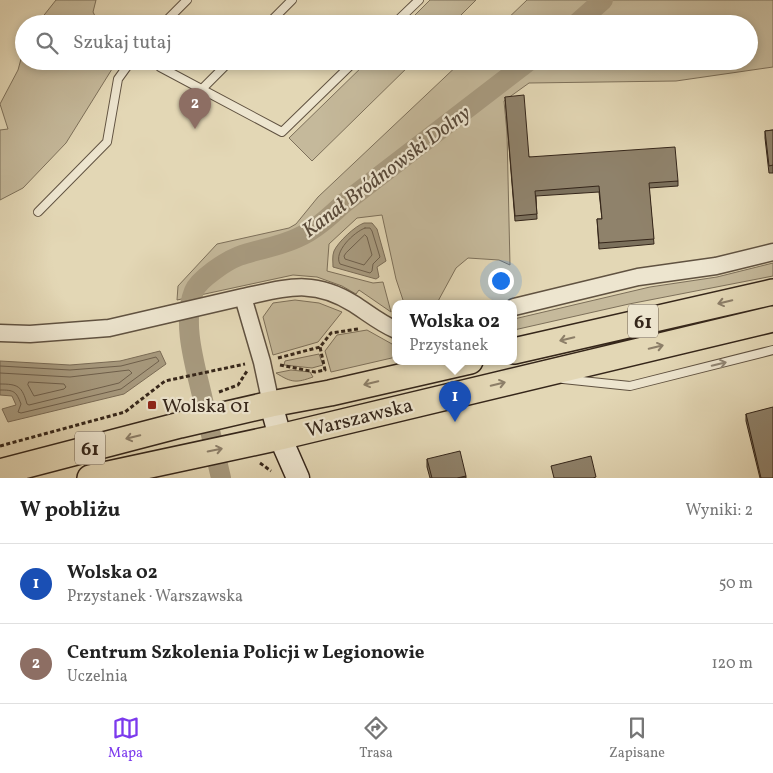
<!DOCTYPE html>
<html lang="pl">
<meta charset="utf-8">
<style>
body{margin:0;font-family:Vollkorn,serif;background:#f6f6f6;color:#222}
.you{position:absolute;left:500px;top:280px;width:18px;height:18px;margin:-12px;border:4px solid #fff;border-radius:50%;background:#1a73e8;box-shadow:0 0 0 8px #1a73e833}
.badge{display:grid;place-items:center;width:32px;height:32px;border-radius:50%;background:#7c3aed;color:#fff;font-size:16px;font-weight:700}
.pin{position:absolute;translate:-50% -41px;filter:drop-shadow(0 1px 2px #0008)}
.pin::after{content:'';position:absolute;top:26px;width:18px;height:15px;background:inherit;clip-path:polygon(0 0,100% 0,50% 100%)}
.popup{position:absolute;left:392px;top:300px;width:125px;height:65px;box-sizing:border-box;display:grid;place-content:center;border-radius:10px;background:#fff;filter:drop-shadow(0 1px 4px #0005);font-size:16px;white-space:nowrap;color:#767676}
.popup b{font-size:19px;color:#222}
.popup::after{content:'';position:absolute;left:50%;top:100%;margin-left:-10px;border:10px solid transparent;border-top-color:#fff}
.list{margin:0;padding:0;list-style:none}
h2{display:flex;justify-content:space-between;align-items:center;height:65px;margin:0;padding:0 20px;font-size:21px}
h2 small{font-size:16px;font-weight:400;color:#767676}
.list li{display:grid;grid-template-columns:32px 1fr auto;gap:15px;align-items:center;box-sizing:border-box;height:80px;padding:0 20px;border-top:1px solid #e0e0e0}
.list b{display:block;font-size:19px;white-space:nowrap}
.list p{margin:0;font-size:16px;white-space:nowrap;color:#767676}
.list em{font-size:16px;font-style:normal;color:#767676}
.icon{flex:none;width:28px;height:28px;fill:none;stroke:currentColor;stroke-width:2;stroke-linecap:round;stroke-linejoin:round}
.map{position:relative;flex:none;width:773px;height:478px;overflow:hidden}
.search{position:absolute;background:#fff;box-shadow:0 2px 8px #0003;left:15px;right:15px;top:15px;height:55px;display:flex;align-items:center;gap:12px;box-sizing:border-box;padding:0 18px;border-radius:28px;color:#767676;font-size:19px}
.sheet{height:225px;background:#fff}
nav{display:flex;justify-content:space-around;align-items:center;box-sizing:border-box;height:70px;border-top:1px solid #e0e0e0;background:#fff;font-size:14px;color:#767676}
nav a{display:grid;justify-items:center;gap:2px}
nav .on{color:#7c3aed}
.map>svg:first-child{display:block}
.green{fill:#c5b99b;stroke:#7d705a}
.water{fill:#a89b80;stroke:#7a6c57}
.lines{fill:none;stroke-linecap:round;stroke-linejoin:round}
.shore{stroke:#6e604d;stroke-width:1}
.canal{stroke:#a89b80;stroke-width:20}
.lane-casing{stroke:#605241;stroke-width:10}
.street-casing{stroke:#605241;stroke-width:19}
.secondary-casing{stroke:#35261a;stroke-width:25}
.primary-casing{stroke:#35261a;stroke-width:28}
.path{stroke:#35261a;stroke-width:3;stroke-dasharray:4 2.5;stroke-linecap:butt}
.lane{stroke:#ede5cf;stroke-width:8}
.street{stroke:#ede5cf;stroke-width:16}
.secondary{stroke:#ede5cf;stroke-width:22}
.primary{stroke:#e3d7b5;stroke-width:25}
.wall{fill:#7b705c;stroke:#35261a}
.shaded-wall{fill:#645b4b;stroke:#35261a}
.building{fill:#8f826b;stroke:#35261a}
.oneway{stroke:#8c7e68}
.oneway2{stroke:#918674}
.poi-dot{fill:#8f2418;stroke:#ede5cf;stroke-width:2}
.labels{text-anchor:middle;stroke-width:4.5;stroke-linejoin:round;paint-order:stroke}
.shield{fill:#ede5cf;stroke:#6c5f50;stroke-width:1}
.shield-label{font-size:19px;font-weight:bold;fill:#35261a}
.poi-label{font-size:20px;fill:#35261a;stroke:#ede5cf;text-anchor:start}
.street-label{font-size:20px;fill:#35261a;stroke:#ede5cf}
.water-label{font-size:21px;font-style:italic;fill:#584939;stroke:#ede5cf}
</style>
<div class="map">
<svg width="773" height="478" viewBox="0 0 773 478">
<rect width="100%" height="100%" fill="#e3d7b5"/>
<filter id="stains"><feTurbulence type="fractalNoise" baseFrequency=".004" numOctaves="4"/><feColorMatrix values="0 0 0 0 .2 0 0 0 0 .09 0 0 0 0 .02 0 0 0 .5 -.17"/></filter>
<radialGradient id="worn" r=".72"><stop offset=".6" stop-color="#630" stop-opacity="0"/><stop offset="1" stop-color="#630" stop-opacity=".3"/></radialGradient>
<path class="green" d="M56,0h40l-3,12 6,12h-62z
M430,0h46l-24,24h-46z
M527,0h246v67l-97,14 -147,2 -25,18 3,32 3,132 -11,-5 -31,-2 -12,10 -19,35h-33l-8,-24 -14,-64 -25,3 -28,26 -2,27 46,12 10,-1 8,30 -32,-22 -3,4 -14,-8 -25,-9 -24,-2 -116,25 1,-14 39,-42 72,-16 7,-4 22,-27 144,-136h287v-37h-247z
M24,48v13h93l-51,82 -43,45 -23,12v-70l8,-1 -8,-25 18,-34z
M368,61h46l-102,100 -23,-23z
M773,263v13l-144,28 -115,26v-11l136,-32 67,-10z
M295,300l24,3 23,9 -24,30 -45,13 -10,-38 10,-14z
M367,330l25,14h4v13l-65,15 -6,-21 12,-16z
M319,354l4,11 -11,3 -28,-3 1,-4z
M291,370l19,2 3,5c-17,6 -21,6 -37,-4z"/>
<path class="water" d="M364,223h8l5,6 9,32 -9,6 2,10 -3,2 -43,-12c0,-5 -1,-11 1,-16 4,-9 21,-25 30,-28z
M160,351l6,13 -42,30 -116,28 -6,-13 14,-4 -4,-9 -12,-1v-34l70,4 50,-4z"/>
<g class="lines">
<path class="shore" d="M365,228h5l2,3 8,26 -7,7 -1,7 -2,2 -30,-9c-7,-12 14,-32 25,-36z
M365,235l2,2 5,18 -8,10 -19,-6 -1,-3 2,-3z
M0,366l70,4 51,-4 35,-9 3,4 -38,28 -100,24 -3,-1 3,-8c-5,-13 -7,-14 -21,-14
M0,373l70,4 59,-7 3,3 -13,10 -90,22 -2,-1c-5,-18 -9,-20 -27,-20
M29,382l35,2 2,3 -2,2 -30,7 -6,-11z"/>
<path class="canal" d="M576,24l27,-24
M221,478c-6,-26 -12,-52 -18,-78 -7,-32 -22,-77 -9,-109 5,-12 32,-30 45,-35 19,-7 39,-9 58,-18 17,-7 32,-21 46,-34l186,-143"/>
<g class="lane-casing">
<path id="lane" d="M163,24l24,-24
M268,24l24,-24
M394,24l25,-24
M153,61l7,6 122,65 73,-71
M202,89l28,-28
M38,212l69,-70 11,-63 13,-18
M563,379l67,7 143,-36"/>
</g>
<g class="street-casing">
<path id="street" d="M243,297c43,-9 70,-19 111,7 14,9 26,19 42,26
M514,307l124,-30 78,-11 57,-14
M0,333l30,1 79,-6 134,-31 19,65 9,42"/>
</g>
<g class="secondary-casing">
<path id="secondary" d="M271,404l9,33 18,41"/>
</g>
<g class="primary-casing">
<path id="primary" d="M514,351l259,-59
M0,472l180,-47 91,-21 59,-11 140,-32
M90,478l190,-41 493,-118"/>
</g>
<path class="path" d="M278,358l42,-11 11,-14 27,-4
M280,365l35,7 10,-2 -5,-23
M219,392l19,-7 9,-14
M0,446l125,-34 40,-31 80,-17
M260,463l11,8"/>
<use href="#lane" class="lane"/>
<use href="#street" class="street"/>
<use href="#secondary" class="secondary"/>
<use href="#primary" class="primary"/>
</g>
<path class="wall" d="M505,97l24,60 149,24v5l-29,2 5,56 -55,5 -2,-30h5l-3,-27 -63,4 1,23 -22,2z
M773,130v43h-4l-4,-35v-7z
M746,414l27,64h-13l-14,-57z
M427,459l39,19h-36l-3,-11z"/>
<path class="shaded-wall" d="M466,476v2h-9z"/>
<path class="building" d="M524,95l5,62 146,-10 3,34 -29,2 5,56 -55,4 -2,-24h5l-3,-33 -64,5 2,23 -22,2 -10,-119z
M773,130v35l-4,1 -4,-35z
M773,407v71h-12l-15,-64z
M460,451l6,25 -9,2h-25l-5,-19z
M591,456l5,21 -3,1h-39l-3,-12z"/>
<defs><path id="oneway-shaft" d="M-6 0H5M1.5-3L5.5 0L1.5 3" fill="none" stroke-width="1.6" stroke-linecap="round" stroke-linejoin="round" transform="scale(1.25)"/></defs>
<g class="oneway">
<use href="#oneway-shaft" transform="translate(725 302) rotate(167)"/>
<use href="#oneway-shaft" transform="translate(567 339) rotate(167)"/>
<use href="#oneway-shaft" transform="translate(656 347) rotate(-13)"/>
<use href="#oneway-shaft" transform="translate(371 383) rotate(167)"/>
<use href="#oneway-shaft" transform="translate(498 384) rotate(-13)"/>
<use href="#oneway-shaft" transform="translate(133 437) rotate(166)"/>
<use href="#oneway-shaft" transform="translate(215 450) rotate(-12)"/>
</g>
<use class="oneway2" href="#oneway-shaft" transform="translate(719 364) rotate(-14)"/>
<rect class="poi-dot" x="147" y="400" width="10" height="10" rx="2.5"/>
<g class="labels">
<g class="shield">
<rect x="628" y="304.5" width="30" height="33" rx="4"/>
<rect x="75" y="431.5" width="30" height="33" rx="4"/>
</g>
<g class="shield-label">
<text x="643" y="328">61</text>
<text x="90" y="455">61</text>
</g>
<g class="poi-label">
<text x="162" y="412">Wolska 01</text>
</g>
<g class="street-label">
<text transform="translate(359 417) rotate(-14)" y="7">Warszawska</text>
</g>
<g class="water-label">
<text transform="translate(386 171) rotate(-37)" y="7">Kanał Bródnowski Dolny</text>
</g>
</g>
<rect width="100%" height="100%" filter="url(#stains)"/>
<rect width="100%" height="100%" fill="url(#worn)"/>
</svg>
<div class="you"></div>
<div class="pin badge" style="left:455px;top:422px;background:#1a4fb4">1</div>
<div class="popup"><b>Wolska 02</b>Przystanek</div>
<div class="pin badge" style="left:195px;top:129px;background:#8d6e63">2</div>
<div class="search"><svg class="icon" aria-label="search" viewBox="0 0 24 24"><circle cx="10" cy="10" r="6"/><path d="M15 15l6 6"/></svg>Szukaj tutaj</div>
</div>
<section class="sheet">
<h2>W pobliżu<small>Wyniki: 2</small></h2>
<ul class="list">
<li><span class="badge" style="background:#1a4fb4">1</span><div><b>Wolska 02</b><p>Przystanek · Warszawska</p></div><em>50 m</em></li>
<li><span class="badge" style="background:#8d6e63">2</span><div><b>Centrum Szkolenia Policji w Legionowie</b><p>Uczelnia</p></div><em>120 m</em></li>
</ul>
</section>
<nav>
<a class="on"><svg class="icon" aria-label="map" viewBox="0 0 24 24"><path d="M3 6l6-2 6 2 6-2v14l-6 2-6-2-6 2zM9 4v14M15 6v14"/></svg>Mapa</a>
<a><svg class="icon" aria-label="directions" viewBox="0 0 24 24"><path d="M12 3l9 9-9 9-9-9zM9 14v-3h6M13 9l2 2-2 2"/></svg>Trasa</a>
<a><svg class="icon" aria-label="saved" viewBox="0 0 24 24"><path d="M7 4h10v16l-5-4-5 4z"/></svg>Zapisane</a>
</nav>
